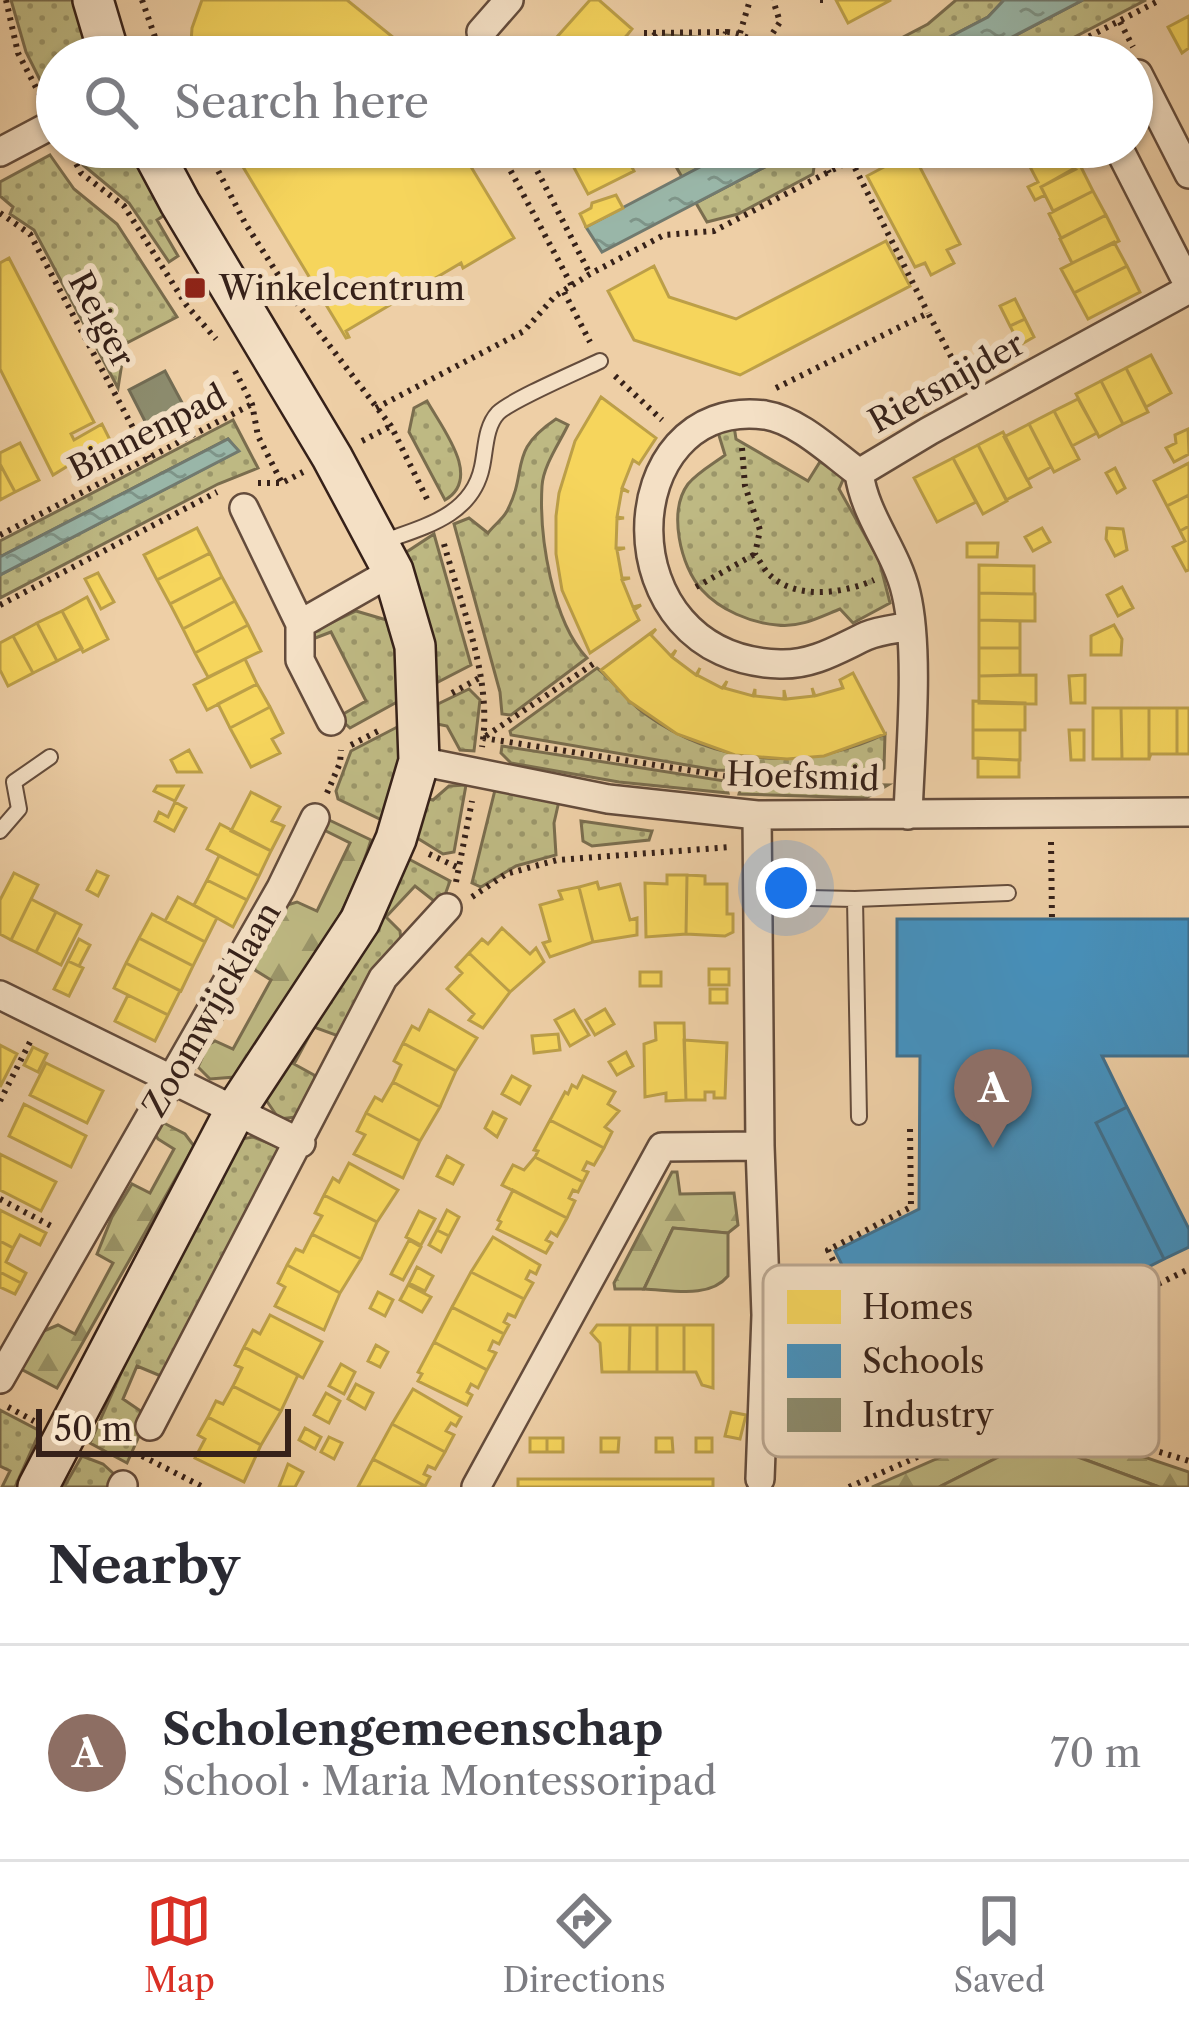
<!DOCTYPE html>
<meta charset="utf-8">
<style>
body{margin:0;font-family:"Libre Caslon Text",serif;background:#f2f2f3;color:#2b2b33}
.scale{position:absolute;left:36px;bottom:30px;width:255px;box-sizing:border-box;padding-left:12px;border:6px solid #362119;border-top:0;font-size:33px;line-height:42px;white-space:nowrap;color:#362119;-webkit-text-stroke:9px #f4e0c5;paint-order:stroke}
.you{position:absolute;left:786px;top:888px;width:42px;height:42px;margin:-30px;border:9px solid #fff;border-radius:50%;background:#1a73e8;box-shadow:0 0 0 18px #1a73e833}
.badge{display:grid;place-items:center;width:78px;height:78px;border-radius:50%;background:#d93025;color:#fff;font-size:39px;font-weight:700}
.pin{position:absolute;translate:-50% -99px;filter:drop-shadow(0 3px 6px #0008)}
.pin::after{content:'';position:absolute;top:63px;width:42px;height:36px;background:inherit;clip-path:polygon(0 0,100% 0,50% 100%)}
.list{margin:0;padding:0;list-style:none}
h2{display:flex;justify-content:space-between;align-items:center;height:156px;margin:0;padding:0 48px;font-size:51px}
h2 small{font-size:39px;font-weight:400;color:#7c7c81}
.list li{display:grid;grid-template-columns:78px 1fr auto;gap:36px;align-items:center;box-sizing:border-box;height:216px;padding:0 48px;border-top:3px solid #e1e1e2}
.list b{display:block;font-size:45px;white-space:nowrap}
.list p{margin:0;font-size:39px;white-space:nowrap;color:#7c7c81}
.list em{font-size:39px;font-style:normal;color:#7c7c81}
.icon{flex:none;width:66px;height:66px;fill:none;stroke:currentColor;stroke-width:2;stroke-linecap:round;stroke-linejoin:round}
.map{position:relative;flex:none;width:1189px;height:1487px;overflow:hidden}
.search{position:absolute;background:#fff;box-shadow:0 3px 9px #0004;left:36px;right:36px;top:36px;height:132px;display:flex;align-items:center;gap:30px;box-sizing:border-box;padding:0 42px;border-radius:66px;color:#7c7c81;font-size:45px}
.sheet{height:372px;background:#fff}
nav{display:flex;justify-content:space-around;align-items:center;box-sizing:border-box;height:168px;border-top:3px solid #e1e1e2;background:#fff;font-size:33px;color:#7c7c81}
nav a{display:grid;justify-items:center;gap:6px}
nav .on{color:#d93025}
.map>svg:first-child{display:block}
.grass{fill:url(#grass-dots);stroke:#7a6d4e;stroke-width:3}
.forest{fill:url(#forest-firs);stroke:#7a6d4e;stroke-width:3}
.park{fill:#beb983;stroke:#7a6d4e;stroke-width:3}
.water{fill:url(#water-ripples);stroke:#717a6f;stroke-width:3}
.homes{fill:#f6d55c;stroke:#bc9f48;stroke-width:3}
.schools{fill:#4393c3;stroke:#3f7190;stroke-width:3}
.industry{fill:#8c8c6e;stroke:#726c54;stroke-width:3}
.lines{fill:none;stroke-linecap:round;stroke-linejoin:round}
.lane-casing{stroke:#644c3c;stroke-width:18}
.street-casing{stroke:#644c3c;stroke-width:32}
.secondary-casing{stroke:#362119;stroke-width:44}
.path{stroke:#362119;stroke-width:6;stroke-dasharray:3 6;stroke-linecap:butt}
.lane{stroke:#f4e0c5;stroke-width:14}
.street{stroke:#f4e0c5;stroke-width:27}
.secondary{stroke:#f4e0c5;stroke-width:39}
.poi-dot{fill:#8f2418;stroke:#f4e0c5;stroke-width:4.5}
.labels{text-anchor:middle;stroke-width:12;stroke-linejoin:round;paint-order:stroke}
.poi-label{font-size:33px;fill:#362119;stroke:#f4e0c5;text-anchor:start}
.street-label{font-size:33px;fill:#362119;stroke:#f4e0c5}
.key{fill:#f4e0c5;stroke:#bba791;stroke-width:3}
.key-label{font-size:33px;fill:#362119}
</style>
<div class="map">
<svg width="1189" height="1487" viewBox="0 0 1189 1487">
<defs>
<pattern id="grass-dots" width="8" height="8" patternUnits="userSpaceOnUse" patternTransform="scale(3)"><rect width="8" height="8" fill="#beb983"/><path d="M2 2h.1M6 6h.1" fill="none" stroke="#9b966a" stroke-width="1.8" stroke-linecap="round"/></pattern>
<pattern id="forest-firs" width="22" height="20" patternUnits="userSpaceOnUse" patternTransform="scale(3)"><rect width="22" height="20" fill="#beb983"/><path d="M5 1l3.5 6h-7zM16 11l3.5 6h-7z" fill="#9b966a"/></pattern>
<pattern id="water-ripples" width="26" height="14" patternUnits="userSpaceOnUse" patternTransform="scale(3)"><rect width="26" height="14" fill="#99b6a8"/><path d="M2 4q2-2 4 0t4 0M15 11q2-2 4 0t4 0" fill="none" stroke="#7e9488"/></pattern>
</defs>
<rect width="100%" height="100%" fill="#eecfa6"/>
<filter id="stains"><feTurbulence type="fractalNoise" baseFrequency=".00167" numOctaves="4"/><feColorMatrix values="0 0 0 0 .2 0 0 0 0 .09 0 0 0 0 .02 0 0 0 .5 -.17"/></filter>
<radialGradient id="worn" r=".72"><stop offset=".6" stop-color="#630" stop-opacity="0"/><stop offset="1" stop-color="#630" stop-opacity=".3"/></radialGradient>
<path class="grass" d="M11,0h61l17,49 -15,8h-17v17l-16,8 -15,-30z
M956,0h48l-16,17 -77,40h-46l63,-33z
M1083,0h63l-110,57h-62z
M664,35l80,5 8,5 7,12h-114z
M75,147h55l39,65 -12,8 21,36 -9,6 -40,-59 -46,-38z
M692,147h46l-56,30 -11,-19z
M803,147h5l7,13 -2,14 -75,40 -31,8 -11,-19z
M50,155l24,34 43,35 60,93 -52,27 -7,44 -84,-158 -24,-16 3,-7 -13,-11v-14z
M427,401c15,27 56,77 18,99l-36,-68 5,-24z
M556,419l12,6c-8,17 -25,41 -26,61 -3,50 10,135 45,172l-76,57 -9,-1 -2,-22 -46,-168 15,-6 19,15c6,-8 15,-14 19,-22 22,-42 0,-59 49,-92z
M233,420l25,48 -40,16 -218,114v-23l238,-124 -10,-12 -228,118v-16z
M734,426l2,13 72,42 15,-24 23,16 -7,16 40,71 11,43 -37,20 -13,-14c-20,8 -40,19 -63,16 -26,-2 -57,-15 -75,-35 -22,-24 -34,-79 -14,-106 10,-12 25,-20 37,-29l-8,-26z
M434,534l37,131 -35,18 -34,-128z
M356,611l34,10 16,76 -56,31 -12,-11 28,-16 -35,-69 -21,8 2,-8z
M597,668c17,13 29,32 47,45 73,53 161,59 241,21l-1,34 -10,8 -158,-6 -205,-35 -1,-4z
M469,689l11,11 -6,51 -14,-1 -13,-24 -10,-2 1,-20z
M405,723l-3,30 -18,68 -46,-22 -2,-8 15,-40z
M502,746l223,35 3,12 -109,-11 -108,-19 -10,-10z
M742,783l146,2 -22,13 -127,-4z
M466,785l-12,67 -11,2 -29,-18 11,-38 8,2 16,-14z
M495,790l64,11 -5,22 2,32 -40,11 -35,21 -9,-4z
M581,821l70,10h1l-3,9 -57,6 -9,-5z
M405,857l45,24 -5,14 -11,6 -19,-15 -29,31 14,14 1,9 -60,97 -27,-10 -20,37 20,11 3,8 -21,34 -17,2 -15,-22z
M253,1137l23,9 5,7 -113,226 -31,-13 -14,33 25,17 -21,47 -37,-20 56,-126 95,-178z
M0,1410l40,21 -25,56h-13l8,-16 -10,-5z
M82,1456l21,8 11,10 -2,13h-48z"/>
<path class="forest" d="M327,819l44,21c-27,89 -85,161 -136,237l-25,2 -12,-12 10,-22 7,-4 18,8 38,-69 -16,-10 -1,-7 33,-58 10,-3 20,9 33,-68 -26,-13z
M158,1120l27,14 9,12 -137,242 -36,-19 18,-36 19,-8 17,9 38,-71 -16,-9 15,-37 20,-33 18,9 24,-44 -16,-10 -4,-7z
M672,1172h5l3,22 54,-1 4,32 -10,8 -55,-5 -29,61h-29l-1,-6z
M1023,1421l53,20 15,-2 98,33v15h-30l-127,-47 -93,47h-67z"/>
<path class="park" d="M673,1228l55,5v43c-19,23 -56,14 -84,13z
M1032,1440l127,47h-220z"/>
<path class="water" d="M1004,0h79l-109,57h-63l77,-40z
M738,147h65l-201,105 -16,-25z
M228,439l11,12 -239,124v-18z"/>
<path class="homes" d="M202,0h145l63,51 -5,6h-215l2,-29z
M590,0h9l33,29 -4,5 -21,23h-68z
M836,0h55l-43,23z
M1189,16v32l-7,5 -14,-26z
M231,147h228l55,91 -51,30 -2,-5 -115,68 3,6 -3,1z
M563,147h58l13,24 -46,23z
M1020,147h39l-31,16z
M1065,147l11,22 -35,18 4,8 -10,5 -7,-13 10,-5 -10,-19z
M912,152l48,92 -13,6 7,13 -23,12 -6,-12 -10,4 -48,-91z
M1080,165l13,26 -40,20 -12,-24z
M1093,191l13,24 -45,23 -12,-24z
M616,195l7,13 -37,19 -6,-13 11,-6 1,-5z
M1106,215l13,26 -47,22 -12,-24z
M886,241l24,45 -170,89 -106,-35 -26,-49 46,-25 15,31 67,22z
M1114,242l13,24 -53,27 -13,-24z
M9,258l85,164 -23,12 3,6 28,-16 8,16 -57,35 -53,-106v-106z
M1127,266l13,26 -52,27 -14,-26z
M1015,299l10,20 -15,7 -10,-20z
M1025,319l9,18 -14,8 -10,-19z
M1151,355l20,38 -25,14 -20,-39z
M1126,368l22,44 -25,12 -22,-43z
M1101,381l22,43 -24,13 -23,-43z
M601,397l55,41 -17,26 -6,-4 -11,28 7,4 -7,-3 -5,28 7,1 -7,1 -1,29h9l-8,2 5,28h8l-8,2 11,27 8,-2 -7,5 5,10 -49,33 -28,-63 -6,-36v-38l3,-23 16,-52z
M1078,399l19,34 -25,13 -18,-35z
M1054,411l25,48 -25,13 -25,-48z
M1029,424l22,43 -24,13 -23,-43z
M1188,429l1,25 -15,8 -8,-14 10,-5 -1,-8z
M1003,432l28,55 -25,13 -28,-55z
M20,443l19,37 -24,12 -15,-28v-11z
M978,445l29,56 -24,13 -30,-56z
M953,458l23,44 -39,20 -23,-44z
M1189,463v32l-22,11 -13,-25z
M0,464l15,28 -15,8z
M1115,468l10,20 -8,5 -11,-20z
M1189,495v31l-9,5 -13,-25z
M1189,526v44l-3,1 -13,-24 12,-6 -5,-10z
M197,528l13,25 -53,27 -13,-25z
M1042,528l8,14 -17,9 -8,-14z
M1107,528l16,1 4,21 -12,6 -9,-17z
M967,543h31l-1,14h-30z
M210,553l12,24 -52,27 -13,-24z
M979,565l55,1v28l-55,-1z
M98,573l16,29 -13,7 -16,-30z
M222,577l13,24 -52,28 -13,-25z
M1122,587l11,21 -15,8 -11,-21z
M979,593l56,1v27l-56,-1z
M87,597l21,42 -25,13 -21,-41z
M235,601l13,24 -53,28 -12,-24z
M62,611l20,37 -25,13 -20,-38z
M979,620l41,1v27h-41z
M37,623l20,38 -24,12 -20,-37z
M248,625l13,26 -53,26 -13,-24z
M1114,625l8,14 -1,16h-30v-19z
M656,629l-5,6 20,21 5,-6 -4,7 24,18 4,-7 -3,7 25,13 5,-7 -3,7 29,8 2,-7v7l29,3v-9l2,9 28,-3 -2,-8 3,8 28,-8 -3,-8 13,-7 32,61 -61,22 -37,3 -52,-4 -58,-21 -48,-33 -28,-31z
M13,636l20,37 -25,13 -8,-16v-27z
M979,648h41v27l-41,1z
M245,659l12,25 -50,26 -13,-25z
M1036,675v29l-57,-1v-27z
M1085,675v28h-14l-2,-27z
M257,684l13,23 -40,21 -12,-24z
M973,701l52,2v27h-52z
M270,707l13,26 -11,6 8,14 -29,14 -21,-39z
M1093,708h28l1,51h-29z
M1149,708v51h-27l-1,-51z
M1149,708h28v46h-26l-2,5z
M1177,708h12v46h-12z
M973,730h47v30l-47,-2z
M1069,730h15v30h-13z
M189,750l12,22h-24l-6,-12z
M978,758l41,2v17h-41z
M157,786h26l-8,15 -21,-10z
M251,792l29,15 -8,14 12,5 -13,25 -40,-20z
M175,802l11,6 -12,23 -19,-10 4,-9 9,5z
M220,824l51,27 -12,25 -52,-27z
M219,856l40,20 -12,24 -40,-20z
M97,871l11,5 -10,20 -11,-6z
M14,873l24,12 -27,55 -11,-6v-34z
M667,875h20l-1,59 -40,3 -1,-54 22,1z
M687,875l18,1v8h22v30h6v18l-8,4 -39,-2z
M207,880l40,20 -14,27 -39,-22z
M597,882l2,7 21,-5 10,36 7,-2v17l-44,7 -14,-55z
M579,887l14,55 -43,15 -7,-14 7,-2 -10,-36 22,-6 -3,-8z
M178,897l39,21 -12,24 -40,-21z
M31,899l25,13 -20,40 -25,-12z
M56,912l25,13 -20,40 -25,-13z
M152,914l53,28 -12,24 -54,-28z
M502,928l28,26 6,-6 8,14 -34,30 -41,-39 13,-14 6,5z
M139,938l54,28 -12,25 -55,-28z
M79,939l11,6 -11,21 -11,-5z
M469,953l41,39 -27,36 -14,-8 5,-6 -27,-25 15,-16 -6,-6z
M68,961l15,7 -14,28 -15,-7z
M126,963l54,28 -12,24 -54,-27z
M709,969h20v16h-20z
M640,972h21v14h-21z
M710,989h17v14h-17z
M128,995l40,20 -13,26 -40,-20z
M605,1009l9,15 -19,11 -9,-15z
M429,1010l48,28 -21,33 -53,-28 9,-17 7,4z
M574,1010l15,25 -19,11 -15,-26z
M655,1023h29l2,77 -20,1v-8l-21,4 -1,-53 12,-4z
M558,1034l2,16 -26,3 -2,-17z
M684,1040l43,3 -2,55h-11v-6h-9v8h-19z
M403,1043l53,28 -16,36 -47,-25 8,-17 -7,-4z
M0,1045l17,9 -17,33z
M33,1047l14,7 -9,18 -14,-7z
M626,1052l7,14 -16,9 -8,-13z
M46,1063l57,28 -16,32 -57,-28z
M512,1076l18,10 -10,18 -18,-10z
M583,1076l32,16 -7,12 11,7 -14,16 7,5 -8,16 -54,-28 15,-28 3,2 4,-9 5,3z
M393,1082l47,25 -20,34 -54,-28 9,-16 7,4z
M24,1104l62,32 -15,31 -62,-31z
M493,1112l13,7 -9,18 -12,-9z
M366,1113l54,28 -17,37 -49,-24 11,-19 -8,-4z
M550,1120l54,28 -10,17 -7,-3 -4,8 5,2 -5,10 -48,-25 3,-6 -4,-1z
M0,1154l56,28 -15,29 -41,-21z
M447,1156l16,9 -10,19 -16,-8z
M535,1157l48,25 -5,10 -5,-2 -4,8 6,3 -8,17 -65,-33 11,-20 11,5z
M349,1163l49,27 -21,32 -53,-27 9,-17 6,4z
M513,1190l54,28 -10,18 -6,-4 -5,8 6,3 -6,10 -49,-24 4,-7 -3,-2z
M324,1195l53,27 -16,37 -49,-25 10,-18 -7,-3z
M0,1210l46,23 -6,12 -20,-10 -7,13 -13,-7z
M447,1210l12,7 -10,19 -12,-6z
M419,1211l16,8 -14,26 -15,-8z
M437,1230l12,6 -8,16 -12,-7z
M312,1234l49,25 -21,34 -53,-28 9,-16 7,3z
M493,1237l47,28 -4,9 -6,-3 -4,8 7,4 -9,16 -53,-27z
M409,1240l12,7 -18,33 -12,-6z
M0,1241l13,7 -7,14 20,11 -5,10 -21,-11z
M287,1265l53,28 -16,37 -49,-24 10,-19 -7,-4z
M417,1267l16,9 -8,15 -16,-8z
M0,1272l21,11 -6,11 -15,-7z
M471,1272l53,27 -9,18 -7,-3 -4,8 5,3 -5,9 -52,-27z
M408,1285l23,12 -9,15 -22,-12z
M378,1292l15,8 -8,16 -15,-8z
M452,1307l52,27 -5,10 -6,-3 -4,9 7,3 -9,17 -53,-28z
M270,1315l52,27 -19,36 -59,-31 9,-17 7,4z
M597,1325h33l-1,47h-27l-2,-29 -9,-10z
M630,1325h27v47h-28z
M657,1325h27v47h-27z
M684,1325h29v63l-11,-3 -6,-13h-12z
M434,1342l53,28 -9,18 -7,-4 -4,8 5,3 -5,10 -49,-24 4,-7 -4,-2z
M376,1345l12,7 -8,15 -12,-6z
M244,1347l54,28 -17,36 -48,-25 9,-18 -7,-3z
M341,1364l14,8 -11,22 -15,-8z
M356,1384l17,9 -8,16 -17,-10z
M233,1386l48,25 -20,34 -53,-28 8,-16 7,3z
M413,1389l48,28 -5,9 -5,-3 -5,8 8,4 -9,17 -53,-28z
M326,1393l14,8 -11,22 -15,-8z
M731,1412l15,3 -6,24 -15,-3z
M208,1417l53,28 -17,37 -49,-24 10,-19 -7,-4z
M392,1424l53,28 -10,17 -7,-3 -4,8 6,3 -5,9 -52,-27z
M305,1428l16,9 -6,12 -16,-9z
M329,1437l13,6 -8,16 -13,-7z
M530,1438h17v14h-17z
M547,1438h16v14h-16z
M601,1438h18l-1,14h-17z
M656,1438h16l1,14h-17z
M696,1438h16v14h-16z
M373,1459l52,27 -1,1h-66z
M288,1464l15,8 -8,15h-16z
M518,1479h195v8h-195z"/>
<path class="schools" d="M897,919h292v137h-87l25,51 -31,16 68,136 -259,131 -70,-139 84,-42 1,-153h-23z
M1127,1107l62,122v18l-25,12 -68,-136z"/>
<path class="industry" d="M165,371l22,41 -5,3 6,12 -27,14 -6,-12 -5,2 -21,-41z"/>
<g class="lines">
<g class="lane-casing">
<path id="lane" d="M382,542c41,-15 90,-26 100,-75 4,-18 3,-40 16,-54 13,-13 81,-42 102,-52
M0,831l19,-22 -5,-27 36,-25
M758,897l97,2 153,-6
M855,899l4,218"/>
</g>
<g class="street-casing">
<path id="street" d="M481,32l28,-32
M1132,77l6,-3 51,100
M1118,147l71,139
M0,152l57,-30
M859,473c-26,-19 -61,-53 -94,-58 -152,-19 -163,244 15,249 33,1 58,-15 86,-28 14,-6 31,-7 45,-10
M244,508l56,116v36l31,61
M300,624l93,-53
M419,761l189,38 149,16 432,-3
M908,815c2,-62 12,-164 -2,-222 -10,-43 -41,-76 -47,-120l70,-42 260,-142
M0,995l301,148
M0,1379l281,-491 34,-70
M150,1426l233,-448 64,-70
M760,1479l6,-164 -6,-169
M122,1487l1,-2
M476,1487l186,-340 98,-1 -3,-331"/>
</g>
<g class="secondary-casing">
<path id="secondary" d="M93,0l17,57
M38,1487l197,-376 125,-190 36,-82 23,-78 -4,-115 -22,-75 -61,-114 -152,-254 -30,-56"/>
</g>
<path class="path" d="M6,0l12,53 23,44
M142,0l20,57
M820,0h3
M1120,22l13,25
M727,32c16,1 33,10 40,25
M644,33l82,-1 -6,25
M740,33l10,-33
M763,48l17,-26 -7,-22
M637,57l19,-24
M1049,57l111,-57
M206,147l39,76 48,75 98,128 38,77
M498,147l74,139
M525,147l65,127
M645,147l6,11 19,-11
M815,147l14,26
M68,148l13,25 43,33 63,100 29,33
M851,160l77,153
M0,213l30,21 119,224
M564,292l26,50
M235,371l17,33 6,32 24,47
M615,376l47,44
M776,388l152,-75 35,66
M376,408l148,-77 31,-35 35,-22 74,-39 50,-4 163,-84
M362,441l29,-15
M742,448l3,38 15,44 -5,24c5,7 10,18 17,23 27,23 73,16 102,3
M258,483h24l21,-11
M0,535l252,-131
M444,544c18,65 49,135 38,203
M696,587l59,-33
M0,605l217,-113
M452,693l29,-16
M486,736l107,-72
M483,738l281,44
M351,745l31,-16
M327,793l13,-30 1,-13
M1051,842l1,77
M429,854l30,14
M456,882l16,-81
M472,897l34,-23 51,-14 174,-13
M0,1101l30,-59
M910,1129l1,78 -83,43 99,203
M0,1199l55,29
M920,1400l197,-96
M8,1407l26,14
M1042,1415l75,-111 72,-35
M142,1456l61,31
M849,1487l175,-77 165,51"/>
<use href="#lane" class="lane"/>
<use href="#street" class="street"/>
<use href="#secondary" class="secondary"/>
</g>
<rect class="poi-dot" x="183" y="276" width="24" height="24" rx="6"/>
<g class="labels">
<g class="poi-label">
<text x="219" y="300">Winkelcentrum</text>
</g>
<g class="street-label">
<text transform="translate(102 319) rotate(62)" y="12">Reiger</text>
<text transform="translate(946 382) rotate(-29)" y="12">Rietsnijder</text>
<text transform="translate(147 432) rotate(-27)" y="12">Binnenpad</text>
<text transform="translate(803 776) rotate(2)" y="12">Hoefsmid</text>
<text transform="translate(211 1009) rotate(-60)" y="12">Zoomwijcklaan</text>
</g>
</g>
<rect x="763" y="1265" width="396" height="192" rx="18" class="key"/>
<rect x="787" y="1290" width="54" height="34" fill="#f6d55c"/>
<rect x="787" y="1344" width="54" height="34" fill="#4393c3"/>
<rect x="787" y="1398" width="54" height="34" fill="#8c8c6e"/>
<g class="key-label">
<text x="862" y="1319">Homes</text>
<text x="862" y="1373">Schools</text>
<text x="862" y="1427">Industry</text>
</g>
<rect width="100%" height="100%" filter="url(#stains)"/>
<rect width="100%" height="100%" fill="url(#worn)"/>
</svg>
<div class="scale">50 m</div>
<div class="you"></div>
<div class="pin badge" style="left:993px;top:1148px;background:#8d6e63">A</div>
<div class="search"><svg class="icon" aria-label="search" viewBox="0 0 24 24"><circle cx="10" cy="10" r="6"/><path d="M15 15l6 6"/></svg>Search here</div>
</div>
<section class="sheet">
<h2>Nearby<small></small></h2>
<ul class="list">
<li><span class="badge" style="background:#8d6e63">A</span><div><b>Scholengemeenschap</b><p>School · Maria Montessoripad</p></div><em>70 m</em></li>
</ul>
</section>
<nav>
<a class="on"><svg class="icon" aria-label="map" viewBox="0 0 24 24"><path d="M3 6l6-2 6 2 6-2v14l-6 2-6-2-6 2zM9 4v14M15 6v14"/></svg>Map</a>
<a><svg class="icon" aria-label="directions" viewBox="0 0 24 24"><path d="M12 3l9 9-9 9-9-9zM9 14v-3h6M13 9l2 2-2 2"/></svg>Directions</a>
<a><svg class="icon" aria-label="saved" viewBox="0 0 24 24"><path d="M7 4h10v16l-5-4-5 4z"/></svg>Saved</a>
</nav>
